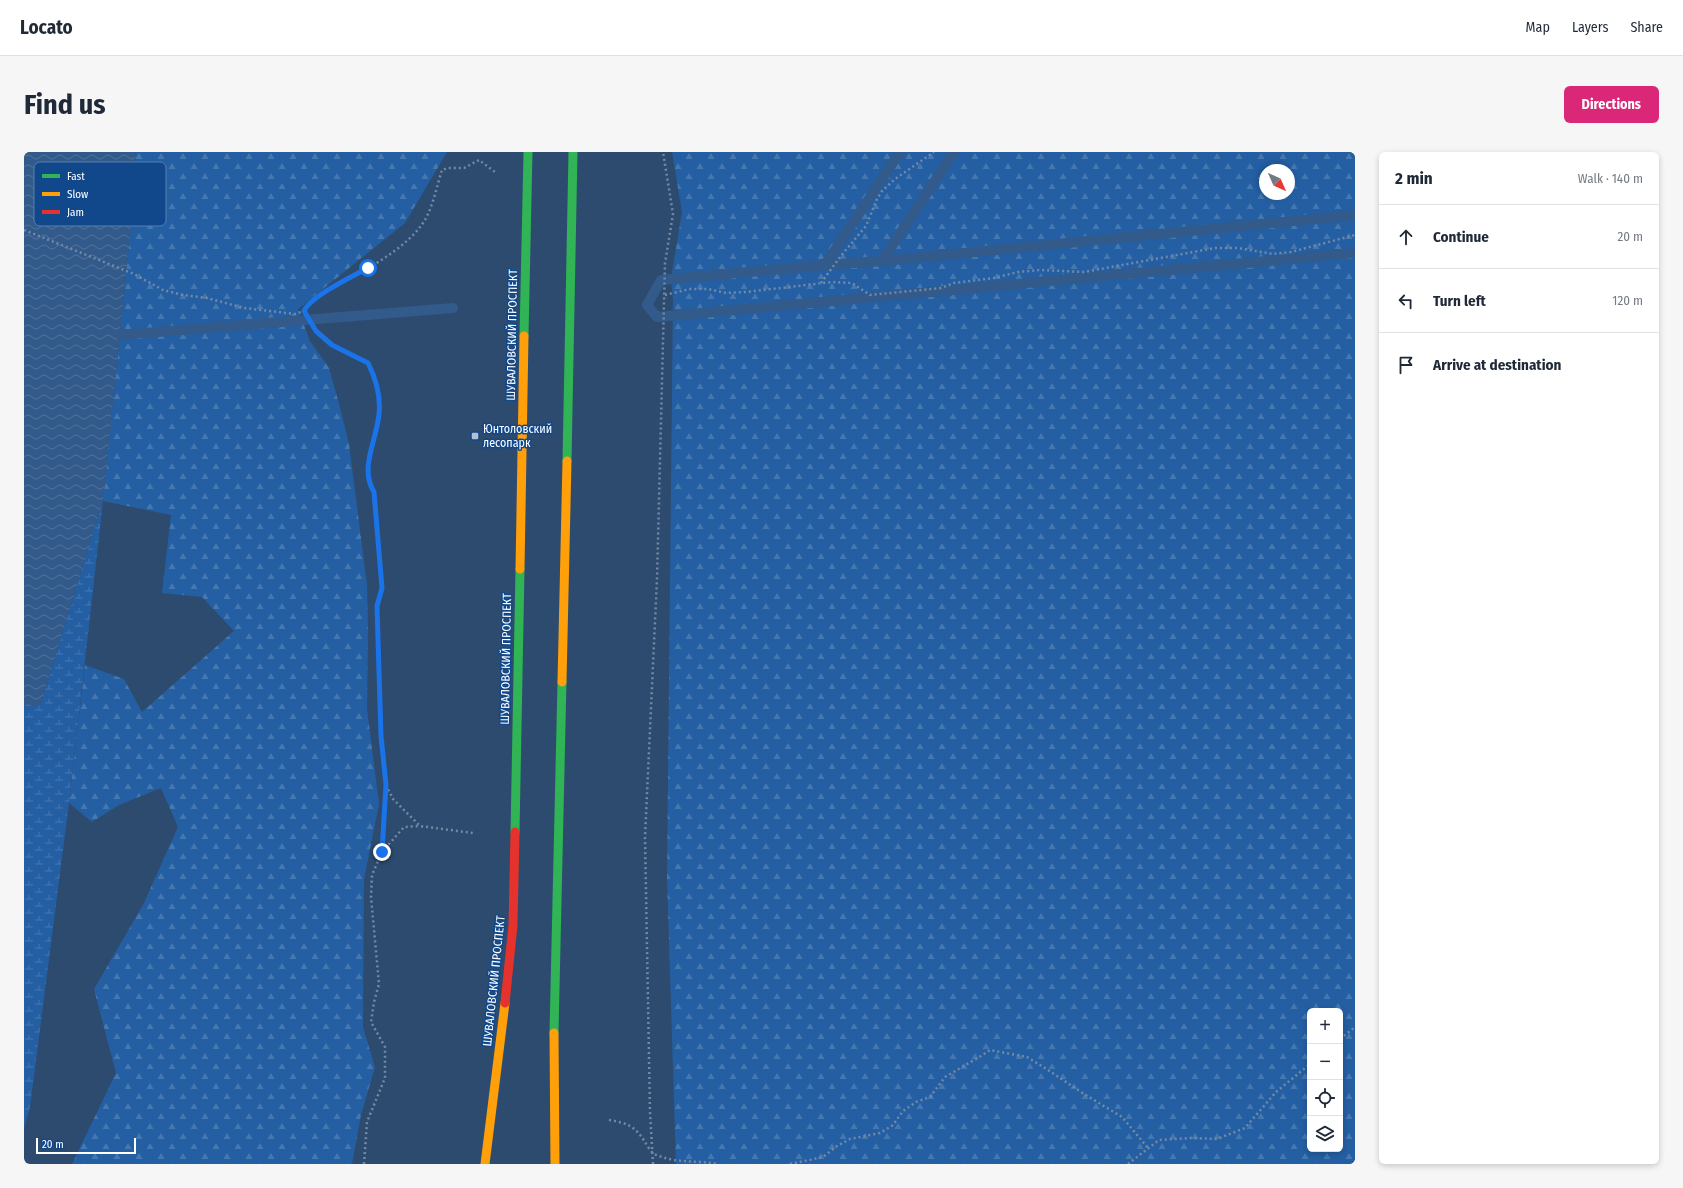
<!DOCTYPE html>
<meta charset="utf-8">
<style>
body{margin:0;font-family:"Fira Sans Condensed",sans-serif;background:#f6f6f7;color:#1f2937}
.controls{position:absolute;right:12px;bottom:12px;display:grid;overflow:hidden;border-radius:6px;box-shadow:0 2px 6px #0003}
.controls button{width:36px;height:36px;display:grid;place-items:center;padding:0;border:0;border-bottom:1px solid #e0e1e3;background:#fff;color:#1f2937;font:20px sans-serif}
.compass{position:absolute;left:1235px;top:12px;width:36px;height:36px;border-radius:50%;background:#fff;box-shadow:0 2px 6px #0003;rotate:135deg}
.scale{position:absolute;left:12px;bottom:10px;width:100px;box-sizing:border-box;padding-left:4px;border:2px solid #fff;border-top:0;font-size:11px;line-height:14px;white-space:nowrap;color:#fff;-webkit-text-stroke:3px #11488b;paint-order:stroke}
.stop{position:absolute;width:12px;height:12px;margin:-9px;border:3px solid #1a73e8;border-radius:50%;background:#fff}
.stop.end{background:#1a73e8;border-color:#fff;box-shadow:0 1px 4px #0008}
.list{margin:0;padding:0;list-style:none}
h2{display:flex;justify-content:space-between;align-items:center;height:52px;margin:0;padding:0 16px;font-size:17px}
h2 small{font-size:13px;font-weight:400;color:#747a83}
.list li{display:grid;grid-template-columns:26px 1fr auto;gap:12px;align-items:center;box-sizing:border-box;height:64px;padding:0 16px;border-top:1px solid #e0e1e3}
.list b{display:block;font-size:15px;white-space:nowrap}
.list em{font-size:13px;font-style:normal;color:#747a83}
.icon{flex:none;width:22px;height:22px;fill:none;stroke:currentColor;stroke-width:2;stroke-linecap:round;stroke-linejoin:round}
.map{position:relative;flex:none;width:1331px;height:1012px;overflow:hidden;border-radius:6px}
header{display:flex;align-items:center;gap:24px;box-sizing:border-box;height:56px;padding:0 20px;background:#fff;border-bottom:1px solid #e0e1e3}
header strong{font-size:19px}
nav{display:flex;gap:22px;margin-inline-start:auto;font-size:14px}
.intro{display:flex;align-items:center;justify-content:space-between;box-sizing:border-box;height:96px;padding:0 24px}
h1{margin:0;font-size:28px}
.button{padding:10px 18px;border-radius:6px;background:#db2777;color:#fff;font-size:14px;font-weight:700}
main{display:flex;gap:24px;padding:0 24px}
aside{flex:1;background:#fff;border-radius:6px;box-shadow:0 2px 6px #0003}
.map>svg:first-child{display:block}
.forest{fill:url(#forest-firs);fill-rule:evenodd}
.wetland{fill:url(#wetland-marsh)}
.water{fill:url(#water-waves)}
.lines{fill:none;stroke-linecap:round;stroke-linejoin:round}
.stream{stroke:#325a8a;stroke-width:10}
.path{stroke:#748aa4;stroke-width:2.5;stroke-dasharray:2 3;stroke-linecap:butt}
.fast{stroke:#30b455;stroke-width:9}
.slow{stroke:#ff9f0a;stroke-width:9}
.jam{stroke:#e5322d;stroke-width:9}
.route{stroke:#1a73e8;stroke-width:5}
.poi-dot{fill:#b6c0cd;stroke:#11488b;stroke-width:1.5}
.labels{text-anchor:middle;stroke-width:3;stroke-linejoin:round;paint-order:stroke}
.street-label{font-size:12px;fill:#fff;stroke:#11488b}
.poi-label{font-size:12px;fill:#fff;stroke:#11488b;text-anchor:start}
.key{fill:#11488b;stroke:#587fae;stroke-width:1}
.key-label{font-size:11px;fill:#fff}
</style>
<header>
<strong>Locato</strong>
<nav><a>Map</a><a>Layers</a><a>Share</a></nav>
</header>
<div class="intro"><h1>Find us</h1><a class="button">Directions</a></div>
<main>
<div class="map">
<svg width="1331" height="1012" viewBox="0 0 1331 1012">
<defs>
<pattern id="forest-firs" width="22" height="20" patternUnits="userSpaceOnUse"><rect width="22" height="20" fill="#245fa3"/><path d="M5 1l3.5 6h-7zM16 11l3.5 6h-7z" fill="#4577b1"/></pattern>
<pattern id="wetland-marsh" width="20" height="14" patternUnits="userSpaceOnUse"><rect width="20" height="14" fill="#245fa3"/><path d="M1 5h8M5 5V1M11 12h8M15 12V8" fill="none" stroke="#4577b1"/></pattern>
<pattern id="water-waves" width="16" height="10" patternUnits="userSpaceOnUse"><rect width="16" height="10" fill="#325a8a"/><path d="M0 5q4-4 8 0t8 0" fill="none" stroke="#51739c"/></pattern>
</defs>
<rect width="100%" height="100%" fill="#2d4b6f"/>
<path class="forest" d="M112,0h311l-42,71 -107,86 12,32 19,27 10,36 10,40 18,141 1,45 -1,79 12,95 -15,75 -1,148 12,40 -14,48 -9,49h-280l44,-91 -22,-84 49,-84 35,-78 -17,-39 -42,17 -27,17 -23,-19 16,-138 39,14 18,33 92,-81 -32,-34 -40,-4 9,-78 -68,-14 31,-307z
M648,0h683v1012h-679l-9,-287 6,-579 -2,-19 11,-67zM1241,18h24v24h-24zM1286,859h30v138h-30z"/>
<path class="wetland" d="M79,349l-34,302 -39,304 -6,21v-422h16z"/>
<path class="water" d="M0,0h112l-2,42 -31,307 -63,205h-16z"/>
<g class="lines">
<path class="stream" d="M1331,63l-473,46 -57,4 -164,15 -14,25 10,12 698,-64
M858,109l72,-109
M801,113l75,-113
M96,183l333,-27"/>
<path class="path" d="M0,78l110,44 29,16 20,5 24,3 37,10 51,6 9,-3
M797,131l19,-26 26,-31 11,-27 5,-8 13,-12 39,-27
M641,143l25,-6h18l18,4 20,-1 86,-10 20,1 18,12 71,-7 13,-5 40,-5 24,-6 22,-2 44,2 131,-24h23l35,6 18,-2 64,-17
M362,633l7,14 27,27 53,7
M358,700l22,-25 15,-1
M1316,887l15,-12
M585,968c18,3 26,6 36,22 2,3 5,9 9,12 23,10 41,6 64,10
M340,1012l3,-42 18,-44v-31l-14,-25 3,-20 5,-18 -8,-87 1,-22 10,-23 4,-67 -5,-49 -4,-129 5,-19 -9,-96c-14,-24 4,-52 6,-78 2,-18 -3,-35 -11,-51l-36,-18 -16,-14 -12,-20c7,-15 47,-33 63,-42 18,-11 40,-25 53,-42 12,-14 16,-39 22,-57l6,-2h16l15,-8 16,12
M629,1012l-3,-52 -5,-275 12,-258 8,-316 8,-49 -10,-62
M766,1012l33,-7 14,-11 13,-7 30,-6 13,-8 10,-14 13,-9 14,-5 15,-20 36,-21 9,-6 37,7 21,13 36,24 38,23 26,31
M1104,1012l31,-24 32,-2 26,1 28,-11 31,-36 34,-28"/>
<path class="fast" d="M500,184l4,-184
M543,309l6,-309
M491,680l5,-263
M530,881l8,-351"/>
<path class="slow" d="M496,417l4,-233
M538,530l5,-221
M530,881l1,131
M461,1012l20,-161"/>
<path class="jam" d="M481,851l8,-78 2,-93"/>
</g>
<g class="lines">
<path class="route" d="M344,116c-15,8 -57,28 -64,43l12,20 16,14 36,18c8,16 13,33 11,51 -2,26 -20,54 -5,78l8,96 -5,18 4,130 5,49 -4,67"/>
</g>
<rect class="poi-dot" x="447" y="280" width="8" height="8" rx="2"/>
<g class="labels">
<g class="street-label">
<text transform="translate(488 183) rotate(-89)" y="4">ШУВАЛОВСКИЙ ПРОСПЕКТ</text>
<text transform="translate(482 507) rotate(-89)" y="4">ШУВАЛОВСКИЙ ПРОСПЕКТ</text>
<text transform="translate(470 829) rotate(-84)" y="4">ШУВАЛОВСКИЙ ПРОСПЕКТ</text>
</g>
<g class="poi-label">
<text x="459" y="281">Юнтоловский<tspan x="459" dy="14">лесопарк</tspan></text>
</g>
</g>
<rect x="10" y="10" width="132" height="64" rx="6" class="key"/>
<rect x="18" y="22" width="18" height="4" fill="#30b455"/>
<rect x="18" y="40" width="18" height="4" fill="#ff9f0a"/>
<rect x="18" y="58" width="18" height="4" fill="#e5322d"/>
<g class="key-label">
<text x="43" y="28">Fast</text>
<text x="43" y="46">Slow</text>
<text x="43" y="64">Jam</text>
</g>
</svg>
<div class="controls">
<button>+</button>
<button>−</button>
<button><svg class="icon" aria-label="locate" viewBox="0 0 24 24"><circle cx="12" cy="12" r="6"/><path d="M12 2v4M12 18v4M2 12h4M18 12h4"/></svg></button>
<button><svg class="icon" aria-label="layers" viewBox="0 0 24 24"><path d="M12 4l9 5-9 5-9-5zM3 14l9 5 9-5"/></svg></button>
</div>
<svg class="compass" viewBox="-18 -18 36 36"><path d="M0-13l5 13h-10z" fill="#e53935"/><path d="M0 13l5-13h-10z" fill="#747a83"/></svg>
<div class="scale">20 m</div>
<div class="stop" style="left:344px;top:116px"></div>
<div class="stop end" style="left:358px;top:700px"></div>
</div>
<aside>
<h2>2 min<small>Walk · 140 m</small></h2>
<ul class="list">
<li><svg class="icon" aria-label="ahead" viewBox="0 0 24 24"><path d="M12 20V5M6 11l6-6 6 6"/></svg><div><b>Continue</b></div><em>20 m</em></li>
<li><svg class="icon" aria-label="left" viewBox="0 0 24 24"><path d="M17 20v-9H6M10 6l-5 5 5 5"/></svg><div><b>Turn left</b></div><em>120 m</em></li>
<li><svg class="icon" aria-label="arrive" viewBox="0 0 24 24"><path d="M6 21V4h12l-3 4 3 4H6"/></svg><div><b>Arrive at destination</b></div></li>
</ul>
</aside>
</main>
